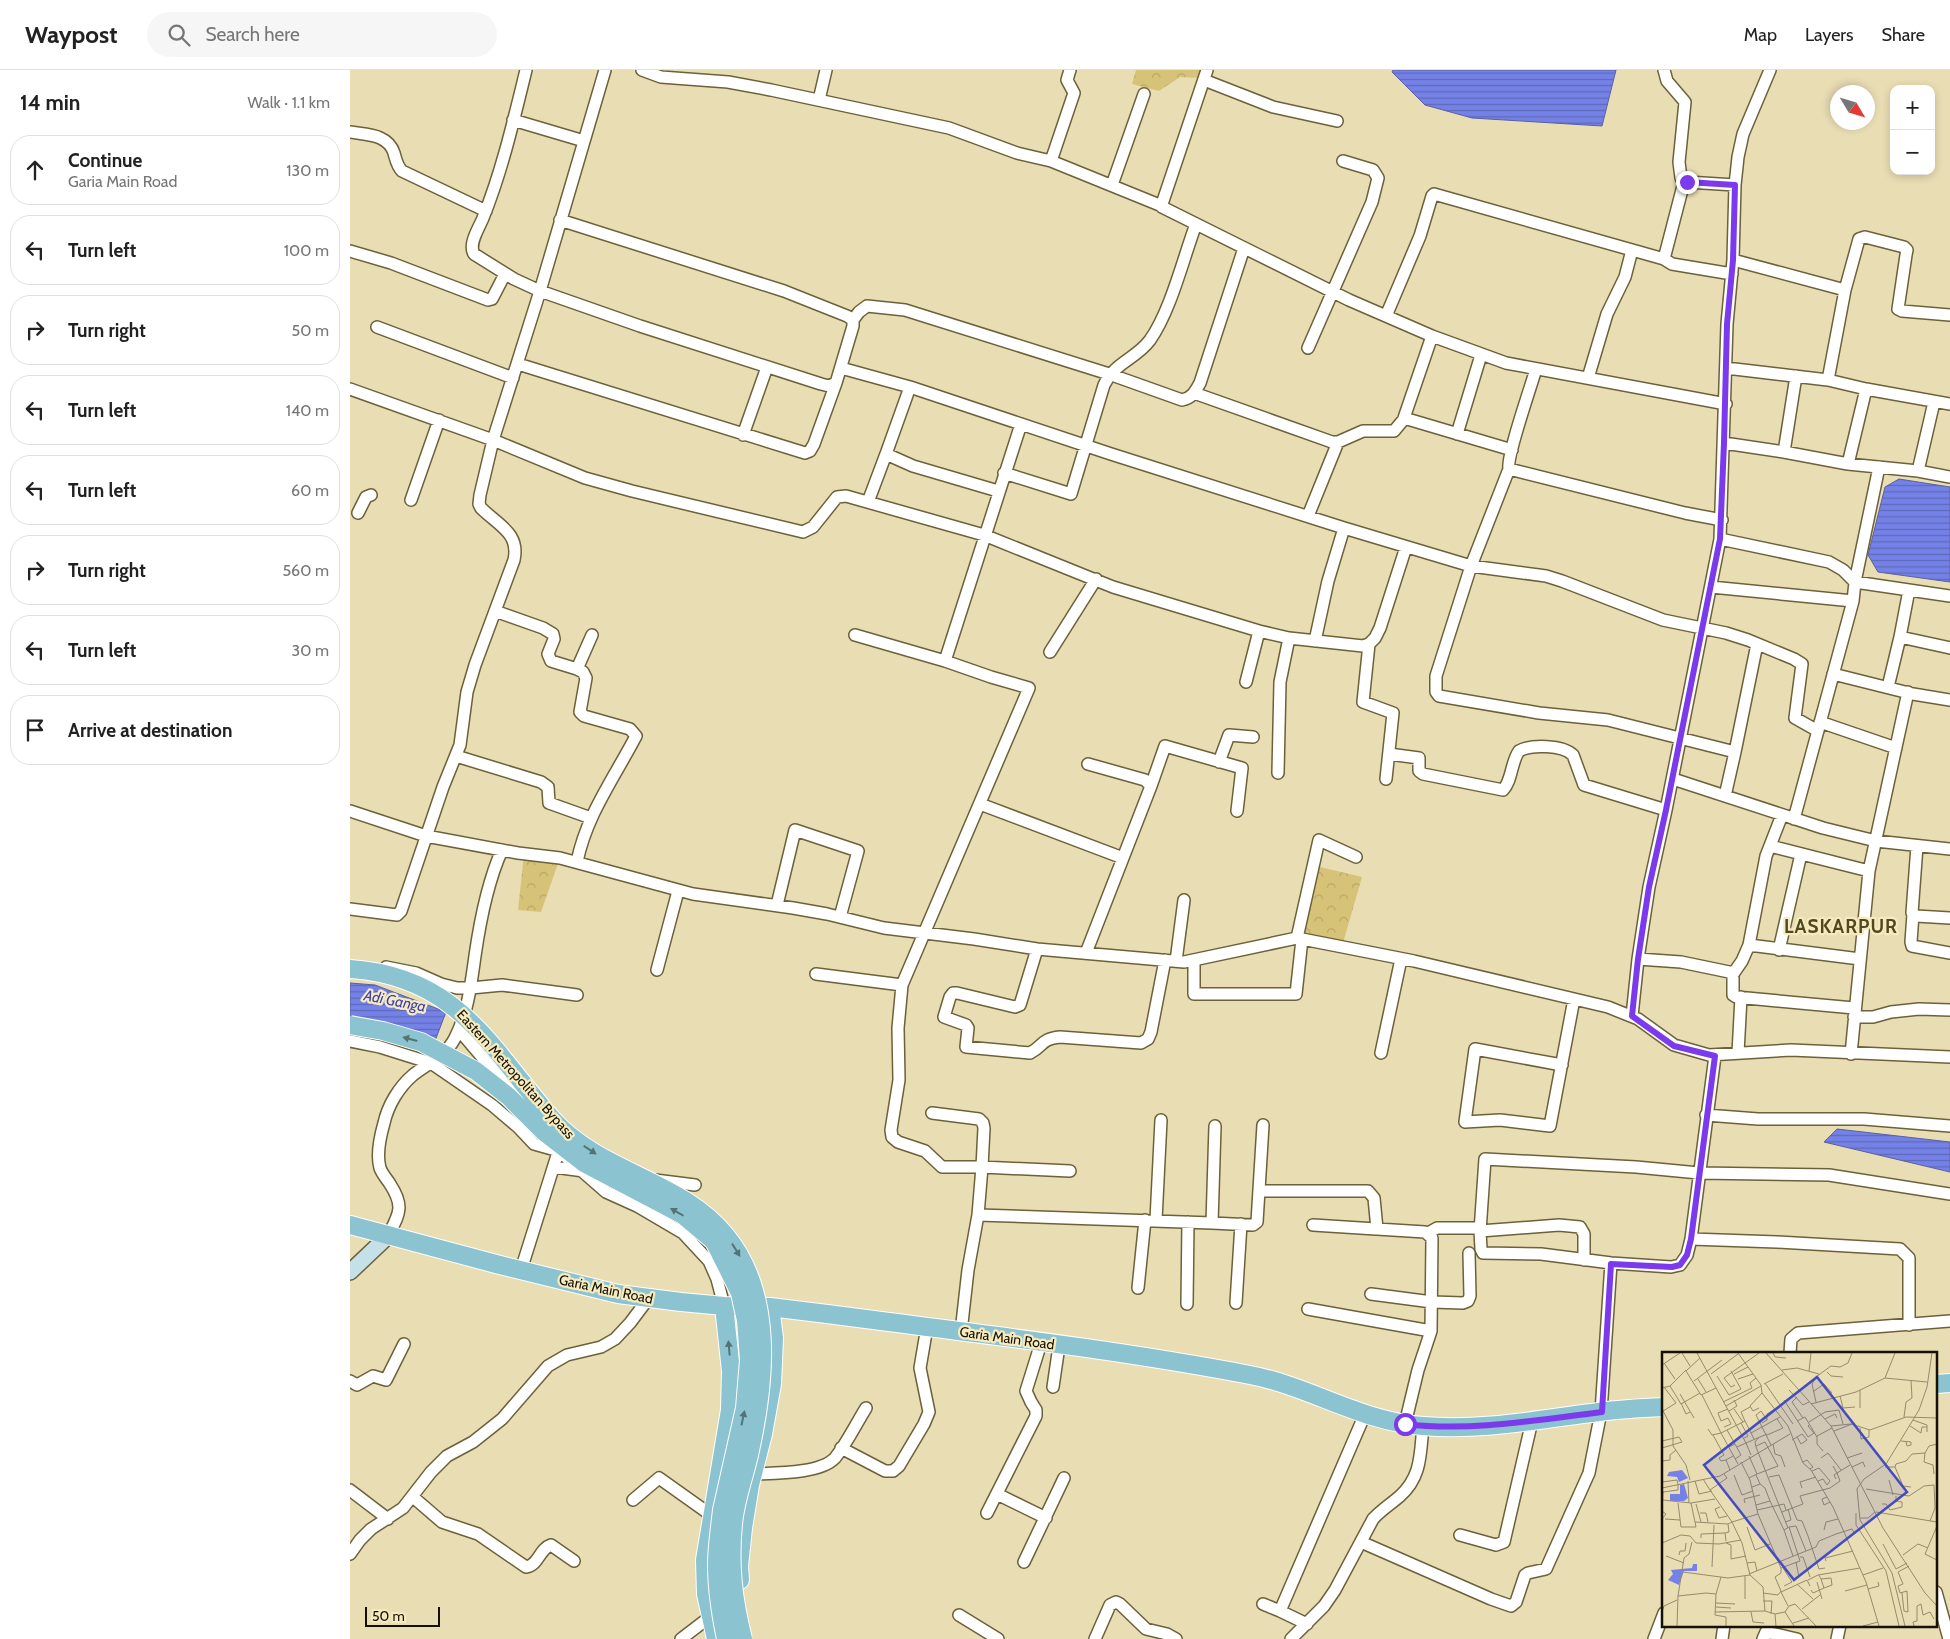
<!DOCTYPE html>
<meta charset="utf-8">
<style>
body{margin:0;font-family:Cabin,sans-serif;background:#f6f6f6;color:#222}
.controls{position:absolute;right:15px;top:15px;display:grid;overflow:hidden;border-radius:10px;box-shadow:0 2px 8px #0003}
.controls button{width:45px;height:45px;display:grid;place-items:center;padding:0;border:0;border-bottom:1px solid #e0e0e0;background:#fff;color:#222;font:25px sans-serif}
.compass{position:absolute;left:1480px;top:15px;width:45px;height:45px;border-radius:50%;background:#fff;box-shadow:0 2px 8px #0003;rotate:128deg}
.scale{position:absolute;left:15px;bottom:12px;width:75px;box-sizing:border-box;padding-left:5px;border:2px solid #161103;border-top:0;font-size:14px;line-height:18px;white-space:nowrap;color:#161103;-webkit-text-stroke:4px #f6ebbf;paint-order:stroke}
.stop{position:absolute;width:15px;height:15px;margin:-11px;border:4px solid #7c3aed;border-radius:50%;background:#fff}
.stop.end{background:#7c3aed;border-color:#fff;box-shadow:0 1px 5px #0008}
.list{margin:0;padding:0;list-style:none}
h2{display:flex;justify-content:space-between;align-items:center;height:65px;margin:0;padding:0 20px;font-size:21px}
h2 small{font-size:16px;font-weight:400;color:#767676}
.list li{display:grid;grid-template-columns:32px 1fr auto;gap:15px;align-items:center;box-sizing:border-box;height:70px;margin:0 10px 10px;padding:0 10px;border:1px solid #e0e0e0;border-radius:20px}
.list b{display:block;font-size:19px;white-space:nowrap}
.list p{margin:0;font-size:16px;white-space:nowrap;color:#767676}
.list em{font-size:16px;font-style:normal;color:#767676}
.icon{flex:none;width:28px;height:28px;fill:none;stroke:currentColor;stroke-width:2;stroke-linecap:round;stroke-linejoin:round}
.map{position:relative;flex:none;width:1600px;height:1569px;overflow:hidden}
header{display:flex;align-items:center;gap:30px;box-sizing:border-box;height:70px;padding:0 25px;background:#fff;border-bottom:1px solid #e0e0e0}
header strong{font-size:24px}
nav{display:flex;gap:28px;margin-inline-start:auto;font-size:18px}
.search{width:350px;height:45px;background:#f6f6f6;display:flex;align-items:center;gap:12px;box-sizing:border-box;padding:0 18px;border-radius:28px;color:#767676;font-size:19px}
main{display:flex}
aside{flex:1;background:#fff}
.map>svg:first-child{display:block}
.forest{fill:url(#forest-crowns)}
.water{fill:url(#water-rules);stroke:#5860a3}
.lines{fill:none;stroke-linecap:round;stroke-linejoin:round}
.street-casing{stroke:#6b613a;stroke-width:14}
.secondary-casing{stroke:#6b613a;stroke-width:18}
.primary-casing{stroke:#fff;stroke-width:20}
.street{stroke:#fff;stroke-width:11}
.secondary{stroke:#c5e1e7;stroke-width:15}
.primary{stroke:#8bc3d0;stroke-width:18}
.primary-bridge-casing{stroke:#fff;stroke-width:20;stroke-linecap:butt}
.primary-bridge{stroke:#8bc3d0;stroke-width:18}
.oneway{fill:#567374}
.route{stroke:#7c3aed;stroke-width:6}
.labels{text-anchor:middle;stroke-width:4.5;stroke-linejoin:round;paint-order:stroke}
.street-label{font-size:14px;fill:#161103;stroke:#f6ebbf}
.water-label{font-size:15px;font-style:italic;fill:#3b3eb2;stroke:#f6ebbf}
.district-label{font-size:19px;font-weight:bold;letter-spacing:1px;fill:#514720;stroke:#f6ebbf}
.inset-road{fill:none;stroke:#958b6d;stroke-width:1}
.view{fill:#454bc0;fill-opacity:0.15;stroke:#454bc0;stroke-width:2.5}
.inset-edge{fill:none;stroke:#161103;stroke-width:2.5}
</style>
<header>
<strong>Waypost</strong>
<div class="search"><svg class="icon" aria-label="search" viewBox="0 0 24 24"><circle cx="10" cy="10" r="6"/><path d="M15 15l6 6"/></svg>Search here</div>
<nav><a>Map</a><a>Layers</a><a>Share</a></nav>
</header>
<main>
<aside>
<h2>14 min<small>Walk · 1.1 km</small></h2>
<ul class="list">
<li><svg class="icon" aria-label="ahead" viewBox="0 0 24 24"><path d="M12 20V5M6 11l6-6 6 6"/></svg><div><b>Continue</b><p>Garia Main Road</p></div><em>130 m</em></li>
<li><svg class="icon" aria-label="left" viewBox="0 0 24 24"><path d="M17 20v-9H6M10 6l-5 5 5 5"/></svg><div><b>Turn left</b></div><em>100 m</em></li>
<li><svg class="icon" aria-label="right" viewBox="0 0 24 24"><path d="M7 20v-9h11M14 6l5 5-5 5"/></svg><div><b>Turn right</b></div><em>50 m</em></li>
<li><svg class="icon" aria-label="left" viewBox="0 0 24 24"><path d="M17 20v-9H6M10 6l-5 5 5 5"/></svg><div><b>Turn left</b></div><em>140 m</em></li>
<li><svg class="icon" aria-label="left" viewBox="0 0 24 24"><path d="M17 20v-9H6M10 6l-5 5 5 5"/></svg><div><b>Turn left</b></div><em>60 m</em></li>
<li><svg class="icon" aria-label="right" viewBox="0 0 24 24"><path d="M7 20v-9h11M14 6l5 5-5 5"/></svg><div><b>Turn right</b></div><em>560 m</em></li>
<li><svg class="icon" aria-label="left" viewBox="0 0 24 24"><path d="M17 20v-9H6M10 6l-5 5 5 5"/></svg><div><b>Turn left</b></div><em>30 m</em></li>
<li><svg class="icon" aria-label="arrive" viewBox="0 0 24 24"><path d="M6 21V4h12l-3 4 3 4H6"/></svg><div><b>Arrive at destination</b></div></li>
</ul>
</aside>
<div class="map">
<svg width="1600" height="1569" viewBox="0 0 1600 1569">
<defs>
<pattern id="forest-crowns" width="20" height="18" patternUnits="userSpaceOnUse" patternTransform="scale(1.25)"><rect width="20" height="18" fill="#d7c377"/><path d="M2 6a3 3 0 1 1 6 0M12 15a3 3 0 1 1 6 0" fill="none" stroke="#b8a665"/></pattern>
<pattern id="water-rules" width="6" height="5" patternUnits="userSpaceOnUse" patternTransform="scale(1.25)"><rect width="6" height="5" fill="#7482e7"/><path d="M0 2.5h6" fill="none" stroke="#5e69b9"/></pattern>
</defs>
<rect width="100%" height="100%" fill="#e9ddb3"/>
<path class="forest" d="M786,0h67l-3,8 -20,-1 -21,14 -27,-7z
M174,784l36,4 -19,54 -23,-2z
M966,796l46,11 -19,66 -41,-9z"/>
<path class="water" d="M1043,0h223l-14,56 -130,-8 -47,-13 -33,-33z
M1549,409l51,8v95l-72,-10 -10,-17 17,-68z
M0,913l25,2 71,27 -11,29 -85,-20z
M1487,1059l113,13v30l-126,-30z"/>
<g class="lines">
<g class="street-casing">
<path id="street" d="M176,0c-12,49 -24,101 -43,148 -4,10 -15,26 -9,36l40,25 26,12 100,35 181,58 8,2 7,-3 17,-57v-6l-6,-4 -63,-25 -224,-71
M292,0l19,7 67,5 43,8 178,38 68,25 34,8 111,45
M857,0l-45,134v3l187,93 83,36 74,27 220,41
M1314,0l3,11 18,21 -6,60 2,16 6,4 48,3
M854,10l69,27 64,14
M469,30l7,-30
M163,50l71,21
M0,62c17,3 38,2 44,21 2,7 3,13 8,18l84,40
M701,91l23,-68 -7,-13 3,-10
M1334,112l-20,77 8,5 60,10
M762,115l32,-91
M0,181l41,12 97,37 4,-1 13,-25
M1383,190l112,30 -17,90
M1495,220l14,-51 6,-2 39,10 3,3 -1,5 -8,54 4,2 48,4
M1036,246l34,-80 12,-40 2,-2 230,65
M503,250l6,-8 8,-6 38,4 204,64 73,26c10,-2 13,-8 18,-17l44,-135
M27,257l136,51
M1082,266l-28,82 108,32
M958,278l64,-146 6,-24 -5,-8 -30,-9
M168,294l287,89 5,-2 4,-7 22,-61
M491,298l69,19 201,67 233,74 127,38 75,10 16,5 101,39 63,13 22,7 46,19 8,5 -7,54 23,13
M1376,298l102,12 38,9 84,15
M1186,299c-5,17 -30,89 -27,100l176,44 37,7
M1446,306l-12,76 64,12 70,7 16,-69
M1238,308l19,-64 18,-37 7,-27
M560,317l-24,67 27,12 85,25
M0,319l143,51 92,38 47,13 171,41 10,-5 24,-30 9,-1 138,39 129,52 146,44 30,7 74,8 6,-2 6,-6 5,-10 26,-81
M844,323l138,49h6l25,-11h31l10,-12
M1107,364l24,-79
M393,365l24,-68
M1374,373l60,9
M1498,394l18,-75
M1529,397l-24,115 95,14
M1159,399l-38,97 -35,110v16l3,4 100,17 69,7 127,32 22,-108
M1568,401l32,6
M654,403l67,21 33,-109c11,-23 32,-26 46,-45 21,-30 33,-81 46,-116
M61,430l28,-80
M518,432l18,-48
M8,443l8,-16 5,-2
M958,446l30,-74
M1370,469l109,23 14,8 12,12 -2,19 -59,218
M1361,517l142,14
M1559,520l-9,47 50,11
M145,541l48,17 10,6 1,5 -6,15 3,7 26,8 15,-34
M505,565l90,26
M965,571l13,-60 16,-53
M1019,574l-6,58 30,11 -7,66
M700,582l46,-73
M1483,604l80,20 37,6
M896,612l13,-51
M1538,617l12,-50
M1470,652l76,26
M1039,684l30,4v13l4,3 80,16c9,-9 8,-28 16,-39 12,-7 44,-6 54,4l11,30 82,25
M106,686l85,26 7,5 1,16 42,15
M869,692l10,-27 24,2
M928,703l2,-91 9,-44
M1323,709l150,49 53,13 74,8
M801,716l14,-40 77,22 -5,43
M1375,726l10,-44
M630,734l143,54
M0,741l76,25 92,17 42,5 133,36 100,14 34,6 57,14 90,11 63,10 147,13 113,-24 117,23 194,46 30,12 36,26 35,10 82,-5 159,7
M1432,745l-16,41 -17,89 -7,16 -9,13v21l3,2 118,11
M1420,776l99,25
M1567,776l-5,67 4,3 34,2
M227,792c9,-46 37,-84 59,-126l-6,-7 -46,-13 -4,-4 6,-34 -3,-6 -6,-3
M427,835l18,-75 63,21 -18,66
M0,839l47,6 4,-4 42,-124 17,-42 7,-53 8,-27 39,-105c6,-27 -16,-35 -33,-52l-2,-4 1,-9 13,-55 47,-149 65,-221
M1563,844l-2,28 1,4 38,7
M947,868l22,-98 37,17
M1399,875l111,14
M687,879l-17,56 -5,2 -58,-14h-4l-3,4 -6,20 22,8 2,3 -2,19 64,6c14,-7 10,-14 30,-16l81,6 7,-4 3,-7 14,-72
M1429,880l22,-96
M736,883l65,-167 -6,-6 -57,-16
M1288,889l43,3 53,11
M844,890v34h102l6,-55
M826,891l8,-61
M36,897l30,6 25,11 16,4h14l31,-3 75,10
M307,900l21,-79
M466,904l86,11
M1282,946l6,-57 11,-72 17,-77 54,-271 7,-215 6,-64 2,-75 3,-28 5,-23 27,-64
M1504,947h19l18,-5 28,-3 31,1
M109,960l51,60
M0,971l30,6 51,16 61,42 26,22 16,17 25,7 47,41 31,14 46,27 26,28 8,18 7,27
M1031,983l20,-94
M1388,983l3,-56
M1501,984l18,-183 39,-179
M1212,995l-87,-16 -10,73 35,-2 50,6 24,-127
M582,1043l47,6 4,4 1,5 -2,39 88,4
M1356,1045l52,4h106l86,7
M204,1097l30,4
M305,1110l40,5
M910,1121h108l6,7 3,31 48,3 7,6 -1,93 -13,39 -13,54
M628,1145l234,8 3,-97
M806,1150l5,-100
M862,1153l41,2 4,-3 6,-97
M963,1155l63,4
M1078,1163l9,-5h40l3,3 1,18 2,4 58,1 70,9 60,4 9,-2 7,-10 4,-16 24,-183
M38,1166c11,-22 17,-29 2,-52 -3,-5 -8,-10 -10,-16 -4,-14 0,-31 4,-45 4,-18 15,-36 29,-48 15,-12 33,-19 42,-37 13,-26 16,-54 20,-82 5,-35 12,-73 27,-106
M1341,1169l86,3 123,7 9,9v67
M1234,1190v-26l-4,-7 -21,-2 -79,6 5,-72 151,8 63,6 130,2 121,19
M171,1200l39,-124
M788,1218l7,-68
M1021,1224l61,8 31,1 5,-2 2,-5 -1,-43
M886,1233l5,-79
M837,1234l1,-82
M958,1239l123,22
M611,1262l7,-62 10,-55 4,-48h-40l-17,-16 -27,-9 -6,-5 -1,-7 8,-50 -1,-52 4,-43 127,-297 -38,-11 -46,-16 76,-237
M1440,1283l1,-14 7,-6 152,-12
M0,1311l7,4 16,-9 13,4 18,-36
M703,1317l6,-41
M491,1378l44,23h8l6,-5 25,-42 5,-12 -9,-44 7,-41
M403,1404c21,-1 67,0 82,-16 12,-15 21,-34 31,-50
M0,1420l38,29
M647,1424l49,24
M63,1427l29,25 36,12 48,33c13,-2 13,-18 25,-22l23,16
M283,1430l26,-22 52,37
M637,1443l49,-97v-6l-5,-8 -5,-11 15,-48
M1110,1465l36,10 8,-3 28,-121
M1011,1472l130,57 20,7 5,-4 9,-27 3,-2 18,-4 43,-96 12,-61 10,-149
M0,1484l10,-14 11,-11 32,-21 28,-36 16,-16 26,-14 29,-23 46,-53 19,-11 34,-8 14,-8 15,-16 18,-24
M674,1492l40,-84
M1586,1522l13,47
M913,1534l17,7
M609,1545l39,24
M957,1554l-27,-13 85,-197
M331,1569l30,-23
M745,1569l15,-34 6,-3 4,2 26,25 21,5 9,5
M941,1569l33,-33 11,-16 38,-71c8,-9 18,-15 27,-23 22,-20 20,-42 23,-70
M1304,1569l10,-26
M1372,1569l2,-14
M1413,1569l3,-7 31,7
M1487,1569l3,-14"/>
</g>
<g class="secondary-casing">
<path id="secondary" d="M0,1202l38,-36"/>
</g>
<g class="primary-casing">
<path id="primary" d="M0,1155l146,39 122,30 63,8 43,4 46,1 49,6c144,19 289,35 431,62 59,11 112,47 173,51 59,5 118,-7 176,-14 22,-3 43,-4 65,-5
M1586,1314l14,-1
M390,1510l-1,-14 4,-38 7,-43 13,-51 9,-50 2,-46 -4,-31
M366,1569l-10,-45 -1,-34 25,-150 1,-39 -7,-65"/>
</g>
<use href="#street" class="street"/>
<use href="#secondary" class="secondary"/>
<use href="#primary" class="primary"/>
<g class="primary-bridge-casing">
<path id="primary-bridge" d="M0,899c108,7 140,79 203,151 48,53 128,60 173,116 49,60 39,148 23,219 -5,22 -14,46 -16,69 -4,41 0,75 10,115
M0,955l33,6 38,11 55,29 33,26 35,35 40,31 99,52 31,26 26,52 6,27 3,40 -4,48 -23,102c-2,18 -5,37 -5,55 0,25 4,50 9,74"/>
</g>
<use href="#primary-bridge" class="primary-bridge"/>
</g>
<defs><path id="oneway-solid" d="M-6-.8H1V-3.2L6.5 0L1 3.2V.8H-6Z" transform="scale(1.25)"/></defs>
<g class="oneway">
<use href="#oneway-solid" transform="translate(60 969) rotate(-165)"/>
<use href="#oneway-solid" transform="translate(240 1080) rotate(33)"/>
<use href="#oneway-solid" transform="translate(327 1142) rotate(-150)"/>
<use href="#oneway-solid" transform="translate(386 1180) rotate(58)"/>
<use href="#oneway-solid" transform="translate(379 1278) rotate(-95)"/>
<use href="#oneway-solid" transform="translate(393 1348) rotate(-78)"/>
</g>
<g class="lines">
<path class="route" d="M1055,1354c65,8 132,-4 197,-12l9,-148 61,3 8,-2 7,-10 4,-16 24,-183 -41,-10 -42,-30 6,-57 11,-72 17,-77 54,-271 4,-96 3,-119 6,-64 2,-75 -48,-3"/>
</g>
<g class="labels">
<g class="street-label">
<text transform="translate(166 1004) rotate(48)" y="5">Eastern Metropolitan Bypass</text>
<text transform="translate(256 1219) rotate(12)" y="5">Garia Main Road</text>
<text transform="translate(657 1268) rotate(8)" y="5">Garia Main Road</text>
</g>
<g class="water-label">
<text transform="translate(45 931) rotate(11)" y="5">Adi Ganga</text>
</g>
<g class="district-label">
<text x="1491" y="863">LASKARPUR</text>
</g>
</g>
<g transform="translate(1312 1282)">
<rect width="275" height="275" fill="#e9ddb3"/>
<path d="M20,118l6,8 -9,4 -2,-5 -10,-1 2,-4zM22,132l4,14 -4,3h-14v-7h10v-9zM31,212h4v7h-13l-5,14 -11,-5 5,-6 -2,-4 21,-2z" fill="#7482e7"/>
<path class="inset-road" d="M20,1l8,13M35,1l49,90 -9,4M76,1l23,32 1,8 26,33 15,37 8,7 22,37 33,75 13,44M104,1l65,73 52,102 42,65 12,13M111,1l2,4 11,1M38,6l-14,13 15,24 15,-7M2,11l11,16M0,13l18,-12M120,18l15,-2 22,6M147,19l2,-18M165,20l4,4 12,1M49,22l27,-20M72,22l14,-7M55,24l12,19 12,-6 -10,-18M223,26l10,-25M36,27l8,13M76,27l15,-5M32,29l28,-21M103,31l28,41M102,32l19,-10M73,33l-4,2 -7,-9 35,-25M8,34l16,-16M0,36l8,-2 11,18 19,-11M127,38l14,15 6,-3M152,39l10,-7 8,9M18,42l14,24M40,43l19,38 24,-12 9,18M178,44l3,12 12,-1M135,45l-5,5 11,16M122,48l24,37 6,-4 -6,-7 2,-2M61,50l29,-14 -2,-5 6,-5M154,50l-4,-18 4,-7 15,-11 9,1 8,-4 4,-10M19,51l5,11 4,-2M149,52l45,-12 29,-14 42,4M64,54l35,-20M97,56l-6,3 -3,-5 12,-13M198,56v-18M0,57l11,21v16l13,19 4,15M72,57l9,13M1,59l13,-8 -12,-16M67,59l8,-5 -3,-6M242,65l2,-15 6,-4 -1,-18M163,67l10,-5 2,4M105,68v-6l8,-5M251,68l14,5v7M83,69l-4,-9 9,-5M135,69l8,-4 12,20M147,70l16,-10 14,-2 4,14M79,71l7,13 -4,2M100,71l5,-3 -6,-9 -5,4 15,30M169,74l20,-2 19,6 36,-13 31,1M248,74l11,7 1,-6h5M62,75l7,-3 -3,-6 -7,3 -3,-8 10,-4M198,76l1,11 8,-2v-7M46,77l4,6 9,-2M65,78l8,14M172,79l18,-7M59,81l17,31M89,81l29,-16M51,83l11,20 -5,3 2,3 5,-1M105,83l16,-7 -6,-9M97,85l-4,5 1,5 32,81M130,88l10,-6 5,6 -6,4 -4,-7M0,89l17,-4 3,5 -20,6M239,89l10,1v3l-4,1 -1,-4M111,92l2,10 6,2 4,11M94,94l9,-4 13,24 -21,8M67,95l6,-3 6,11 -6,4M161,99l-6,-7v-8l15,-8M263,101l-1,9 9,3 1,9M89,103l-5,-12 21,-9M159,106l7,-5 13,17M185,106l15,-5M0,109l8,-1v-5l6,-5M141,110l4,-2 6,7 -3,2M171,114l4,7 -3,2 2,4M190,115l11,-5 2,5M223,115h10l8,19 8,1M233,115l1,-3 10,-3 6,-7 13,-1 4,-7 8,-2M68,118l-4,-10 7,-4M150,119l7,-3 11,13 -3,4 -4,-6 -5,2M72,123l8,20 11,-4M107,125l10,-2 18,45 5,1 6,15 11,33 6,-1M87,126l8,-4 -8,-18M41,127l7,11 17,-12 -3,-4M227,128l4,15M26,129l1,22M33,129l4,13 13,-3M0,130l15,-2 1,4v6l-15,2M98,132l5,4 5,13M90,135l8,-3 -4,-9M0,136l58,-12 70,-42M140,136l-2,-6 16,-5M204,137l43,7 15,-10 10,-1 1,23 -5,13M48,138l22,32 26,-8 -8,-34 -9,-18M165,145l-5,2 2,6 6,-3M1,148l28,3 4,19 33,2M16,151l3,24h15l-1,-5M29,151l24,-4M83,151l-1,-4 16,-4M34,152l5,18M220,152h4l4,6 12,-3v-5l-6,-1v-5M94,153l14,-4 14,29M58,155l-5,2 4,9 8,-2M95,158l27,-6 2,6M120,160l21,-8 -3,-8 30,-8 10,-7 -3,-8 13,-8M214,160l61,10M38,161h6l2,9M194,161v12l30,46 13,55M96,162l23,54 19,-7 -11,-34 -5,3 9,26M198,166h8l7,-6M0,167l4,-5 -4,-3 1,-20M3,167l15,1M123,170l6,-2 -3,-11M275,174l-12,28 12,6M85,175l8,23 15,-6M127,175l7,-1 10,25M162,178l2,-8 12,-3M39,186v-4l24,-1M64,189l-1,-8 4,-1 -1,-8 4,-2 10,21 8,32 13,12 2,24 10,3 1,12M0,191l19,-8 9,1 6,7 23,1 22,-4M64,191l5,2v14l15,-3M221,192l13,25 11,-6M17,203l1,-4h5l1,-8M241,203l15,-11 10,4M4,204l18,7M138,205h3l7,20M164,209l-1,-3 28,-7M134,210l3,15M85,211l8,-1 2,9M50,215l2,-42M121,216l9,14 -8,4M21,220l45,6 22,-3M87,222l67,-27 3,-6 17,-7 16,-5 3,5M157,223l2,4 3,9 8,-3 -1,-7 -10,1M201,223l20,-7M146,228l10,-5 42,-7M155,230l5,17M136,233l15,14M206,237l11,-3 -1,-4M149,238l2,3 11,-5M183,239l22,-6M101,241l15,2 3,-4 -6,-14 6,-4v-5M240,241l2,18 4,1M54,242l5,-17M16,244l6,-38 5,-4 3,-12M83,247v-23M101,249h9l-1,13M54,251l19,1M126,254l-7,-14 26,-12 3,6M54,255l15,1M140,257l18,-14M0,260l2,-6 13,-6M53,260l50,-1M89,260l2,10 11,1M123,260l9,14M246,260l-1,-21 -7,2 -2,-7 5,-2 -5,-12 11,-6M113,262l10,-2 4,-6 6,-2 21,22M131,271l16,-5M15,274l1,-30 28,-3 10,1 -1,21 11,2v9M201,274l15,-4M243,274l-13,-53 -32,-53 -3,-31 7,-10 22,-15 33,-54 8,-23 5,-34M252,274l-1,-4 4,-1v-15l4,-2 2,11 7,-3 4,7"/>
<path class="view" d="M155,25l90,115 -113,88 -90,-115z"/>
<rect width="275" height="275" class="inset-edge"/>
</g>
</svg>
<div class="controls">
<button>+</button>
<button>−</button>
</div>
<svg class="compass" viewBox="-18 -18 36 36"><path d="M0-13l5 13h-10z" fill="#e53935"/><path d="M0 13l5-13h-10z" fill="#767676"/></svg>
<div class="scale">50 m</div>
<div class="stop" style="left:1055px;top:1354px"></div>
<div class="stop end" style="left:1337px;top:112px"></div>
</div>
</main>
